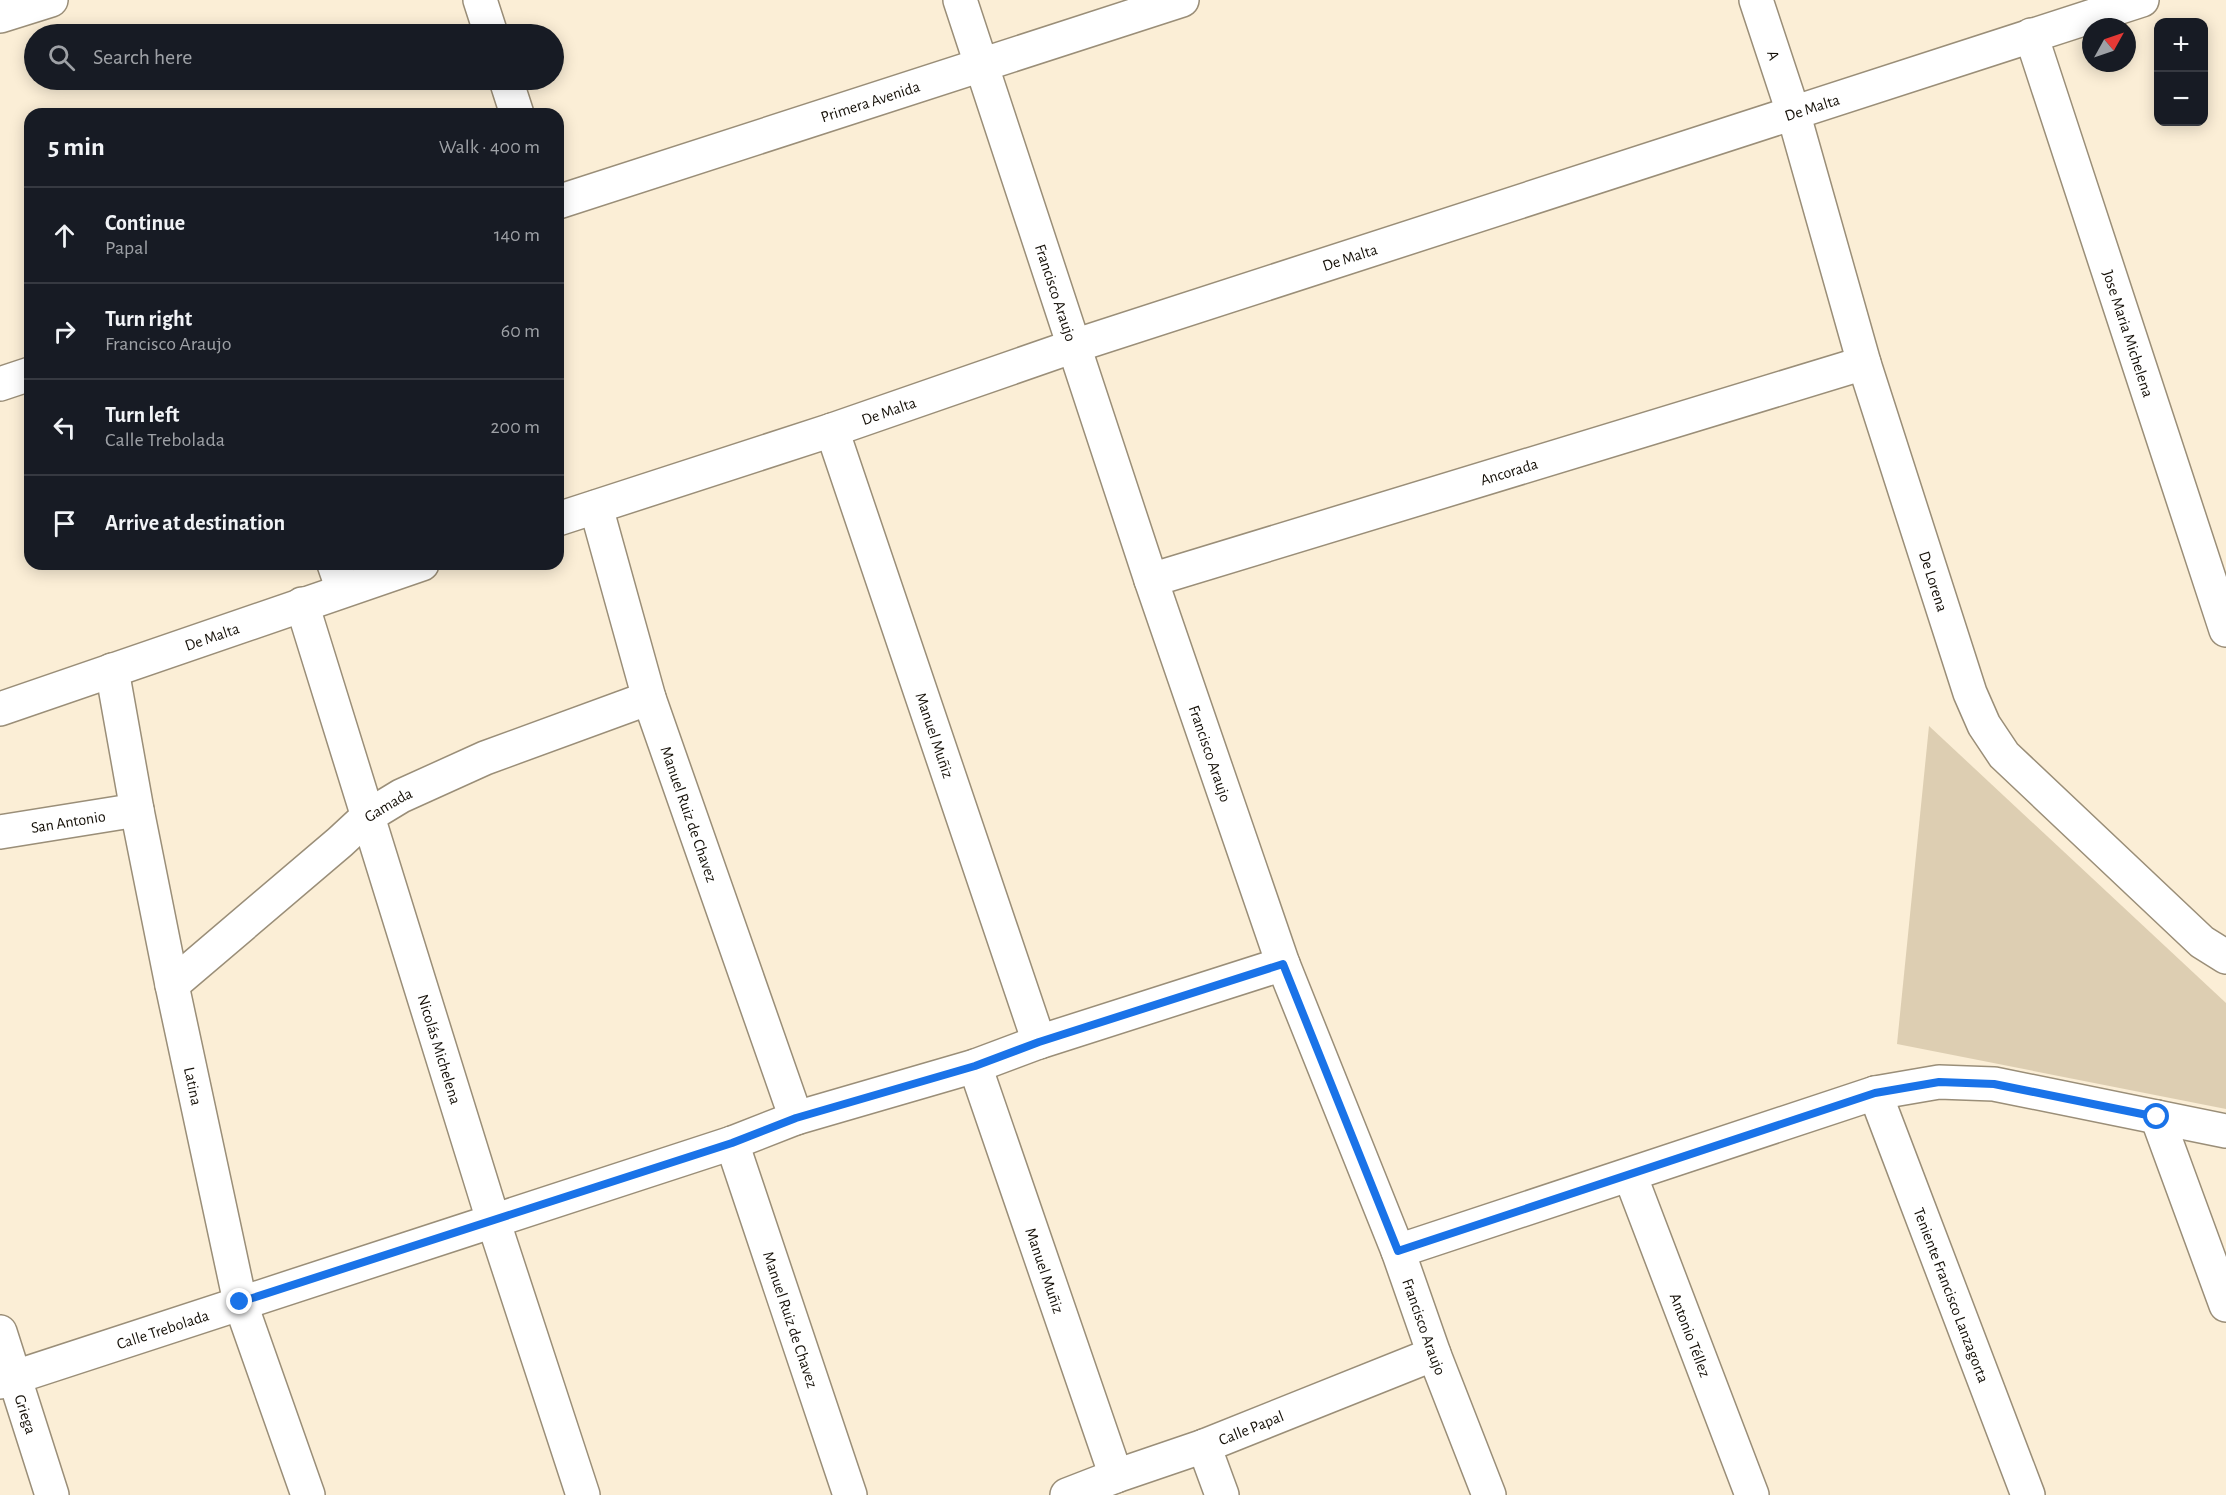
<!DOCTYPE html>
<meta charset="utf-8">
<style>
body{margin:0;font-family:"Alegreya Sans",sans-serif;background:#242831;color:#f1f3f6}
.controls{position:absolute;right:18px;top:18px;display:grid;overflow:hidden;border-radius:12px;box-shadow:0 3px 15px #0003}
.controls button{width:54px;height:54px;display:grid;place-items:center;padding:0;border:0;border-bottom:2px solid #363941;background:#171b24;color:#f1f3f6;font:30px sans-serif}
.compass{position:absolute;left:2082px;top:18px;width:54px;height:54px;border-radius:50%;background:#171b24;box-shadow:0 3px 15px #0003;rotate:50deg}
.stop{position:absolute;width:18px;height:18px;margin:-14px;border:4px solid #1a73e8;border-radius:50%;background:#fff}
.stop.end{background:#1a73e8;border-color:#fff;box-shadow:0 2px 6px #0008}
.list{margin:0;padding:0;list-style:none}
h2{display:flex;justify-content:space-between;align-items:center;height:78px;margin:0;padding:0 24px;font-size:26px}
h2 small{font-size:20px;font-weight:400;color:#9ea1a6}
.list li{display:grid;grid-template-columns:39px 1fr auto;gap:18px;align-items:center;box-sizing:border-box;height:96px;padding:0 24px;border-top:2px solid #363941}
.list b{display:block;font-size:22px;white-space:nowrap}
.list p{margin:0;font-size:20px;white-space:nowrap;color:#9ea1a6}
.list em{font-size:20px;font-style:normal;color:#9ea1a6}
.icon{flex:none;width:33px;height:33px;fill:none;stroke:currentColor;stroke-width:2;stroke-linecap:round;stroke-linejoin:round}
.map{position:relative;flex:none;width:2226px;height:1495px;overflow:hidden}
.search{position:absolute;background:#171b24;box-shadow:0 3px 15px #0003;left:24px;top:24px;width:540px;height:66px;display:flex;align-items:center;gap:15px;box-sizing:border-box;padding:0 21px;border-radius:33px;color:#9ea1a6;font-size:22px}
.panel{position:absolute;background:#171b24;box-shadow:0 3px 15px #0003;left:24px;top:108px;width:540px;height:462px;border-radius:18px}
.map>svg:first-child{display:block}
.green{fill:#ddceb2}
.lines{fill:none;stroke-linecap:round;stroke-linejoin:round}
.minor-casing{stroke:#9a8e78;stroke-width:36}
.minor{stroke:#fff;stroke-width:33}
.route{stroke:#1a73e8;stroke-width:8}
.labels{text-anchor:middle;stroke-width:5;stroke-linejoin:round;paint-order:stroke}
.street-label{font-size:16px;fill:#151008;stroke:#fbeed6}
</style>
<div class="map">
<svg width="2226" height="1495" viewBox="0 0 2226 1495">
<rect width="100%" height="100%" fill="#fbeed6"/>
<path class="green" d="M1929,726l297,277v106l-329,-65z"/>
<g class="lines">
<g class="minor-casing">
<g id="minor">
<path d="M480,0l11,34"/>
<path id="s1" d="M960,0l191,580 132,384 115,287 36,103 55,141"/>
<path id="s2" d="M1756,0l37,112 71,251 106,330 14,32 20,30 198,187 24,15"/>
<path d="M0,16l51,-16"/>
<path id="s3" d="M2031,35l195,595"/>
<path d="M506,80l11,34"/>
<path id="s4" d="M558,202l624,-202"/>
<path d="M0,384l30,-10"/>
<path id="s5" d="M832,430l207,612"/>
<path id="s6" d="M596,507l53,191 147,420"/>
<path id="s7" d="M558,519l274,-89 242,-84 1068,-346"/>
<path d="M334,564l9,26"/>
<path id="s8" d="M1151,580l713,-217"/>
<path id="s9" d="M302,604l191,616 90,275"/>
<path id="s10" d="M112,670l25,140 35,175 68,317 68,193"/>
<path id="s11" d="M0,709l422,-145"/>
<path id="s12" d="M0,832l137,-22"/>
<path id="s13" d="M172,985l168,-143 28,-26 33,-20 84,-38 164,-60"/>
<path id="s14" d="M975,1066l141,410"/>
<path id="s15" d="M1875,1093l153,402"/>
<path d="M2157,1117l69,188"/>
<path id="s16" d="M732,1143l118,352"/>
<path id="s17" d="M1630,1175l122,320"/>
<path d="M1398,1251l477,-158 64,-11 55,2 232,47"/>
<path id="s18" d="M0,1332l52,163"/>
<path id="s19" d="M0,1382l732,-239 64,-25 179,-52 64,-24 244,-78"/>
<path d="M1204,1446l18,49"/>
<path id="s20" d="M1067,1495l49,-19 88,-30 230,-92"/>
</g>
</g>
<use href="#minor" class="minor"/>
</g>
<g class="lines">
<path class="route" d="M240,1302l492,-159 64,-25 179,-52 64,-24 244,-78 115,287 477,-158 64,-11 55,2 163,33"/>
</g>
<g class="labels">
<g class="street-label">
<text dy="6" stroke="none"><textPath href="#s2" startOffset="58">A</textPath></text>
<text dy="6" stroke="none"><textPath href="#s4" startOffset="328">Primera Avenida</textPath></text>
<text dy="6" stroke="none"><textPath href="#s7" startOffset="1320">De Malta</textPath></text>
<text dy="6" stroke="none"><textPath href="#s7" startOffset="834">De Malta</textPath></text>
<text dy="6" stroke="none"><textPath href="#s1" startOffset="308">Francisco Araujo</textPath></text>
<text dy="6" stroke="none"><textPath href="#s3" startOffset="314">Jose Maria Michelena</textPath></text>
<text dy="6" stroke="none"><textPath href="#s7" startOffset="348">De Malta</textPath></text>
<text dy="6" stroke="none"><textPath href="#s8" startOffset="374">Ancorada</textPath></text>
<text dy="6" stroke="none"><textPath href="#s2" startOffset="608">De Lorena</textPath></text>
<text dy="6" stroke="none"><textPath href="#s11" startOffset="224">De Malta</textPath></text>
<text dy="6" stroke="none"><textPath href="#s5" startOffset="322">Manuel Muñiz</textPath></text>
<text dy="6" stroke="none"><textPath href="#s1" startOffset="794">Francisco Araujo</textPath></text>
<text dy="6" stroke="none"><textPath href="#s13" startOffset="282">Gamada</textPath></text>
<text dy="6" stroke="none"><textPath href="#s6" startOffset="321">Manuel Ruiz de Chavez</textPath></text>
<text dy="6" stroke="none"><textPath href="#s12" startOffset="69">San Antonio</textPath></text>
<text dy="6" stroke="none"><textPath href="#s9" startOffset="466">Nicolás Michelena</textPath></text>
<text dy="6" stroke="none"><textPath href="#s10" startOffset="424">Latina</textPath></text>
<text dy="6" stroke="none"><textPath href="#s14" startOffset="216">Manuel Muñiz</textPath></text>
<text dy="6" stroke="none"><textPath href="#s15" startOffset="216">Teniente Francisco Lanzagorta</textPath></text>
<text dy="6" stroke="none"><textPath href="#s16" startOffset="186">Manuel Ruiz de Chavez</textPath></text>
<text dy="6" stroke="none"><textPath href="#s1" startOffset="1406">Francisco Araujo</textPath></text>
<text dy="6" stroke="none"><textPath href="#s19" startOffset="171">Calle Trebolada</textPath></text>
<text dy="6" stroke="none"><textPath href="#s17" startOffset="171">Antonio Téllez</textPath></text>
<text dy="6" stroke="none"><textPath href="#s18" startOffset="86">Griega</textPath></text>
<text dy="6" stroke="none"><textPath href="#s20" startOffset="196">Calle Papal</textPath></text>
</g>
</g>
</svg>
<div class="controls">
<button>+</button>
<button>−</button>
</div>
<svg class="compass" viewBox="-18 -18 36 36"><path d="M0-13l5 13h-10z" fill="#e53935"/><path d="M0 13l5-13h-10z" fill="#9ea1a6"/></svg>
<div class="stop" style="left:2157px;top:1117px"></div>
<div class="stop end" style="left:240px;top:1302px"></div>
<div class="search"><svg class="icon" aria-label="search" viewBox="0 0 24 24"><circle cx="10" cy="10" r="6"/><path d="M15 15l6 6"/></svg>Search here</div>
<section class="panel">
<h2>5 min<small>Walk · 400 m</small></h2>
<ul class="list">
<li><svg class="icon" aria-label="ahead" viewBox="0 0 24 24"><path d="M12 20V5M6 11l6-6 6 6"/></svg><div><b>Continue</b><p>Papal</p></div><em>140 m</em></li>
<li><svg class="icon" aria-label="right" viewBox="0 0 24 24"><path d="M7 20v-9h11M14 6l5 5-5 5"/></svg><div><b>Turn right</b><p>Francisco Araujo</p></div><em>60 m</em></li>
<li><svg class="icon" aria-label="left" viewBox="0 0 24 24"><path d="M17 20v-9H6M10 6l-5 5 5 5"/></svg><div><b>Turn left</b><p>Calle Trebolada</p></div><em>200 m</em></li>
<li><svg class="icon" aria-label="arrive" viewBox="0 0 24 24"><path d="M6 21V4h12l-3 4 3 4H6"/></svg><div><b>Arrive at destination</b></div></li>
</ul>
</section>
</div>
